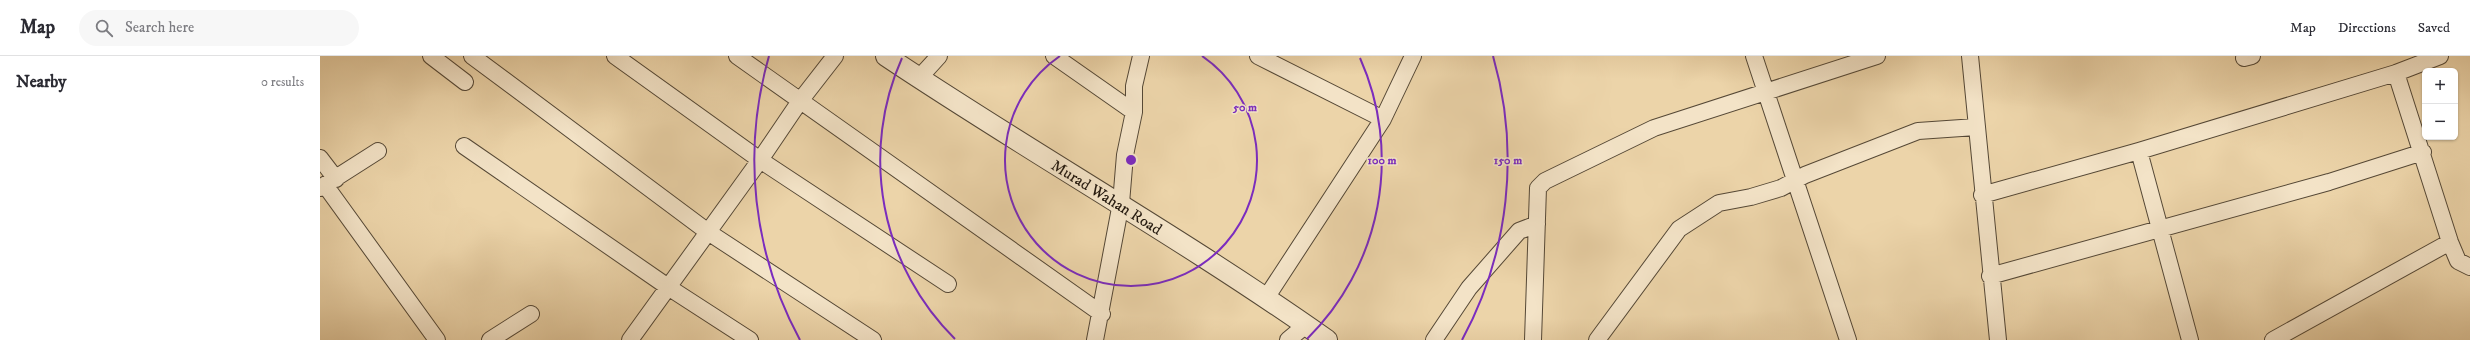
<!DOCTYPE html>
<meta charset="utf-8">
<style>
body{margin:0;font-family:"IM FELL DW Pica",serif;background:#f7f7f7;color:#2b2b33}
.controls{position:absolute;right:12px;top:12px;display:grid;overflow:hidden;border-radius:6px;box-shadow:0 1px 3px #0004}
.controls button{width:36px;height:36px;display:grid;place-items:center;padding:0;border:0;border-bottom:1px solid #e1e1e2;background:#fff;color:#2b2b33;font:20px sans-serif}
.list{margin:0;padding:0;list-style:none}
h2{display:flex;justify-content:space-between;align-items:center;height:52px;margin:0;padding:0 16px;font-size:17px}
h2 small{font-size:13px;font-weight:400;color:#7c7c81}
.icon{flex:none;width:22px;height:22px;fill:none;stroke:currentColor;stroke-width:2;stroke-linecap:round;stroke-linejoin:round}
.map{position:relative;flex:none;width:2150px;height:284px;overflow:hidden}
header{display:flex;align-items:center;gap:24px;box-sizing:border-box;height:56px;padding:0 20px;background:#fff;border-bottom:1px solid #e1e1e2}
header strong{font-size:19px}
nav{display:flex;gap:22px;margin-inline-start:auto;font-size:14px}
.search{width:280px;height:36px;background:#f7f7f7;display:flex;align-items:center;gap:10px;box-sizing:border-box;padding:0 14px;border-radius:22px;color:#7c7c81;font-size:15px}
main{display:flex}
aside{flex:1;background:#fff}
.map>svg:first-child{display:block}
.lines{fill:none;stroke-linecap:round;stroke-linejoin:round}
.minor-casing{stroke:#554836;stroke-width:18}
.tertiary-casing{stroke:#554836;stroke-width:22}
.minor{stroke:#f3e3c7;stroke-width:16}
.tertiary{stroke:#f3e3c7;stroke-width:20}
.ring{fill:none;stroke:#7b2cbf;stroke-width:2}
.labels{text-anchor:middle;stroke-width:3;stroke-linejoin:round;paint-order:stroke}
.street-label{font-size:16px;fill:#231910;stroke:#f3e3c7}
.centre{fill:#7b2cbf;stroke:#f3e3c7;stroke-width:2}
.ring-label{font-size:12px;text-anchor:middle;font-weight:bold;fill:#7b2cbf;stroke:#f3e3c7;stroke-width:3;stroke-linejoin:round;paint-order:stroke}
</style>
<header>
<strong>Map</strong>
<div class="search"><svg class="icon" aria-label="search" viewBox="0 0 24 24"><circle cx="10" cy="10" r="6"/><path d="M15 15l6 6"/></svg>Search here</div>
<nav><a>Map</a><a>Directions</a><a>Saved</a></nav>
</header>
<main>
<aside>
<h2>Nearby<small>0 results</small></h2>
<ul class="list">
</ul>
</aside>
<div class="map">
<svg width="2150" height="284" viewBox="0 0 2150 284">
<rect width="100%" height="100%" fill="#ecd4a9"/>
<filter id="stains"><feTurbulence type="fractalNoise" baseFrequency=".005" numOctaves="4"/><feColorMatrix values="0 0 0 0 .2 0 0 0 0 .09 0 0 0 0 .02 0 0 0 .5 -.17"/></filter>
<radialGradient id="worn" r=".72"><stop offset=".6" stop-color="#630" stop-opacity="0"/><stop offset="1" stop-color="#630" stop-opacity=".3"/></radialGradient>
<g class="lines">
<g class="minor-casing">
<path id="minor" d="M111,0l34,26
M152,0l236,176 165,108
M295,0l145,104 188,124
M417,0l365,258
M734,0l80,56
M938,0l125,63
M1434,0l94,284
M1650,0l28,284
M1924,2l8,-2
M2076,17l54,169 8,19 12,6
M599,22l20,-22
M144,90l204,141 82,53
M1819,95l51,189
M0,102l16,21
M5,129l112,155
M0,132l58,-37
M1662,139l157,-44 257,-78 44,-17
M1670,220l339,-94 94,-30
M946,242l117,-179 30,-63
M170,284l41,-26
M310,284l130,-180 40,-59 35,-45
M775,284l26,-137 4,-48 9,-43v-26l7,-30
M968,284l18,-15
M1114,284l35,-52 50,-57 18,-7
M1213,284l5,-152 7,-7 109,-53 223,-72
M1277,284l82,-111 40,-26 32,-6 30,-9 24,-13 113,-44 58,-4
M1953,284l177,-98"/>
</g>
<g class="tertiary-casing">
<g id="tertiary">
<path id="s1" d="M566,0c145,97 298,183 441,284"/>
</g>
</g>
<use href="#minor" class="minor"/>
<use href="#tertiary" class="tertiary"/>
</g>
<g class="ring">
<path d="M882 0A126 126 0 1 1 740 0"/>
<path d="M635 283A251 251 0 0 1 582 2M1040 2A251 251 0 0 1 987 283"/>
<path d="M480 284A377 377 0 0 1 449 0M1173 0A377 377 0 0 1 1142 284"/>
</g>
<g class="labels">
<g class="street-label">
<text dy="6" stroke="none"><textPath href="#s1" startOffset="262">Murad Wahan Road</textPath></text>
</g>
</g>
<circle cx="811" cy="104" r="6" class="centre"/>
<g class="ring-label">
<text x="925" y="55">50 m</text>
<text x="1062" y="108">100 m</text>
<text x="1188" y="108">150 m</text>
</g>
<rect width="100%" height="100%" filter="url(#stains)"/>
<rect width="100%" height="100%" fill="url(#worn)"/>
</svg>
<div class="controls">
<button>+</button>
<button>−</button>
</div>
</div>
</main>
